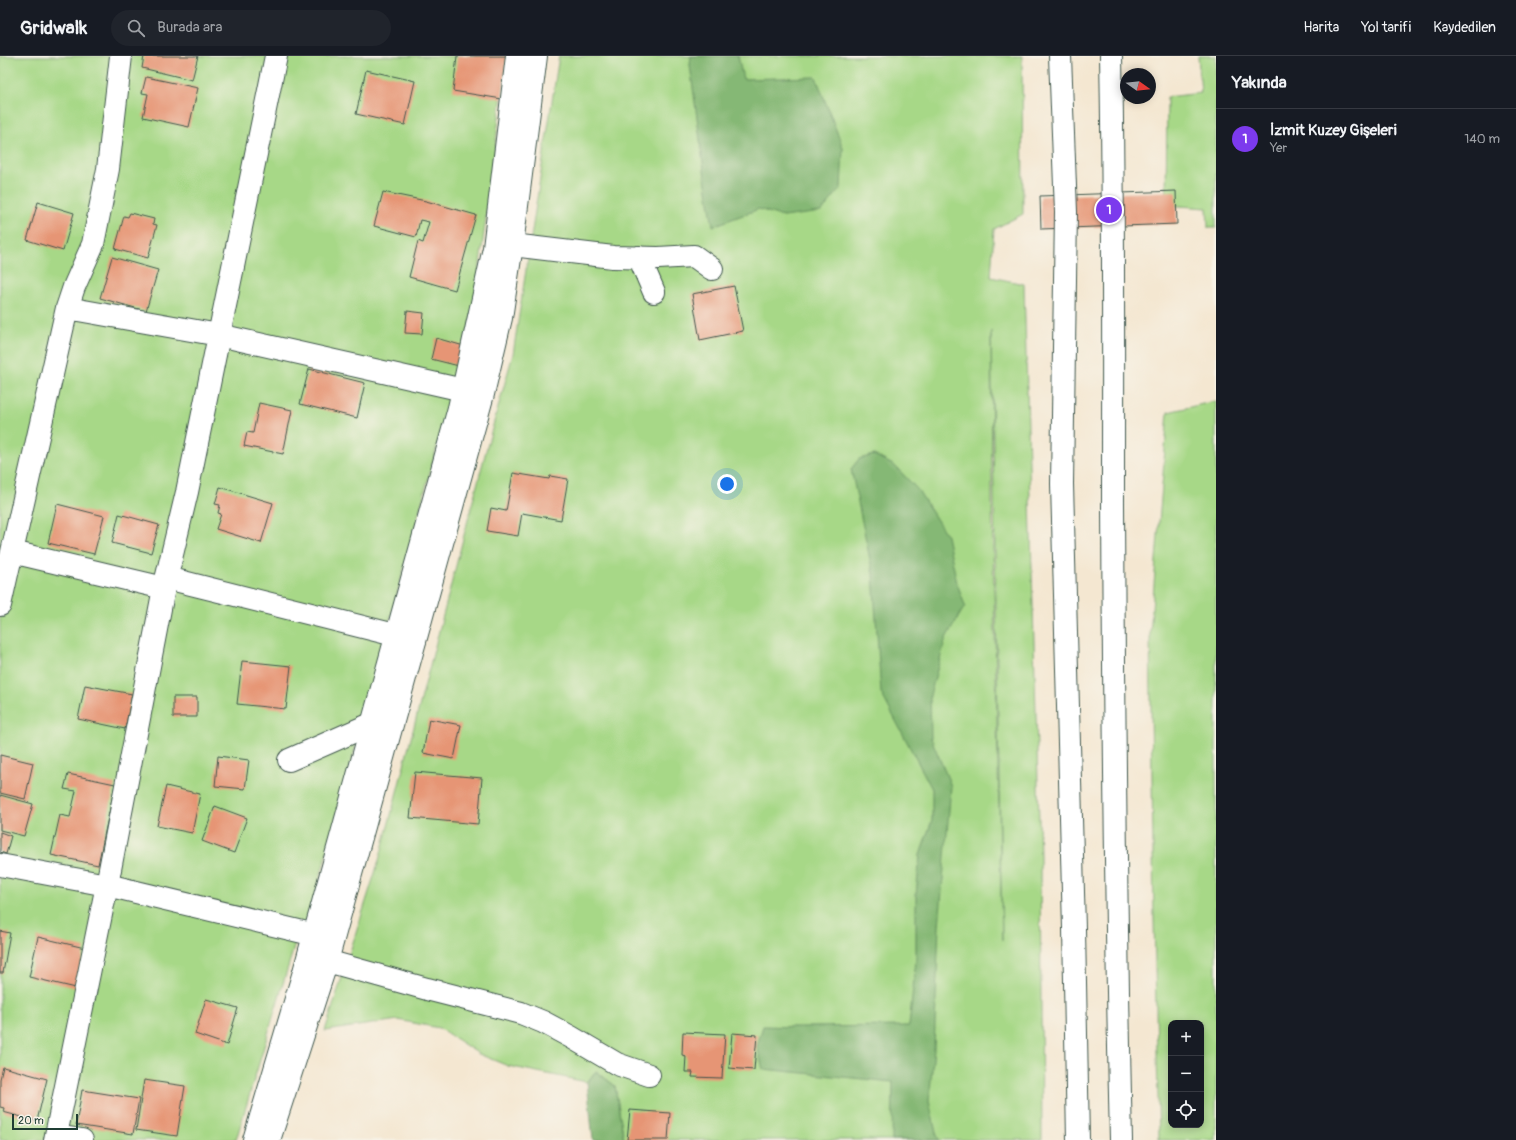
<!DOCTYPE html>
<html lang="tr">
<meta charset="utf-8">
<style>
body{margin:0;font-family:Pangolin,sans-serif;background:#20242c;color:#f1f3f6}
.controls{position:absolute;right:12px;bottom:12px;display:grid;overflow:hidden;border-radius:8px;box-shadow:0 2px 10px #0003}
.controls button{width:36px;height:36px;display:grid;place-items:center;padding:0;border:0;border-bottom:1px solid #363941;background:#171b24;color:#f1f3f6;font:20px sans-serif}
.compass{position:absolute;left:1120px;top:12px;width:36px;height:36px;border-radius:50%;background:#171b24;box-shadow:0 2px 10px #0003;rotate:105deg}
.scale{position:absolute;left:12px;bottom:10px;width:66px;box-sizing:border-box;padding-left:4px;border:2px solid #1f3d34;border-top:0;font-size:11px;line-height:14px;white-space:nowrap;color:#1f3d34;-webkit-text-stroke:3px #f7f3e8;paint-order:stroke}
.you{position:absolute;left:727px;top:428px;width:14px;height:14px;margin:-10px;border:3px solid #fff;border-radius:50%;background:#1a73e8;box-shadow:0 0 0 6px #1a73e833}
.badge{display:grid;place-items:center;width:26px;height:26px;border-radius:50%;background:#7c3aed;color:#fff;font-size:13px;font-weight:700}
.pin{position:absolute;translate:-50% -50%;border:2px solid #fff;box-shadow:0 1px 4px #0006}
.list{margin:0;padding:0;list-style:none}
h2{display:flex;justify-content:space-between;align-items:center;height:52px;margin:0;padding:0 16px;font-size:17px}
h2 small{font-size:13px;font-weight:400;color:#9ea1a6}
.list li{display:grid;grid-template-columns:26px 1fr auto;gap:12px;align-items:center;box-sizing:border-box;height:60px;padding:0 16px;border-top:1px solid #363941}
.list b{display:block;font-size:15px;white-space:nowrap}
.list p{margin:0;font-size:13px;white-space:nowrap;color:#9ea1a6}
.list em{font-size:13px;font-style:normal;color:#9ea1a6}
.icon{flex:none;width:22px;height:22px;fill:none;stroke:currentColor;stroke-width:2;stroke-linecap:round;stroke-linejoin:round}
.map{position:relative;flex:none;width:1216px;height:1084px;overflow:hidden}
header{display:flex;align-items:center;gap:24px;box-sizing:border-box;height:56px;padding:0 20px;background:#171b24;border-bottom:1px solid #363941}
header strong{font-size:19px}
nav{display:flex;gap:22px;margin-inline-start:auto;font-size:14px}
.search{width:280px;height:36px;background:#20242c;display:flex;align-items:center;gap:10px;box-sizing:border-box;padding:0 14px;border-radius:22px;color:#9ea1a6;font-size:15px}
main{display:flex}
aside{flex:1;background:#171b24}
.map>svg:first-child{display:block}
.green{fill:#a7d887;stroke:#638a5e;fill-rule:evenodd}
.forest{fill:#85b874;stroke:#527a54}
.building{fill:#e69575}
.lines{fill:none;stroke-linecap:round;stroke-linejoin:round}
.minor-casing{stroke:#3f564c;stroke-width:24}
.major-casing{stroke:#3f564c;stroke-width:24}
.highway-casing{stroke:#3f564c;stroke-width:24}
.minor{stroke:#fff;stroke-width:22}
.major{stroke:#fff;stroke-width:22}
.highway{stroke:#fff;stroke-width:22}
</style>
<header>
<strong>Gridwalk</strong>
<div class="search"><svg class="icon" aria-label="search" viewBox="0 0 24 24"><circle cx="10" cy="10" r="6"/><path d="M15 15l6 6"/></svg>Burada ara</div>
<nav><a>Harita</a><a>Yol tarifi</a><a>Kaydedilen</a></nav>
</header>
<main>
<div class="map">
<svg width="1216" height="1084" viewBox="0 0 1216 1084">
<rect width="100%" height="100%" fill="#f7f3e8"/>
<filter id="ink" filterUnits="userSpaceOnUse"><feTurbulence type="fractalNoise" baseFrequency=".025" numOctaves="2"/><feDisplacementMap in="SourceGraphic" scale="8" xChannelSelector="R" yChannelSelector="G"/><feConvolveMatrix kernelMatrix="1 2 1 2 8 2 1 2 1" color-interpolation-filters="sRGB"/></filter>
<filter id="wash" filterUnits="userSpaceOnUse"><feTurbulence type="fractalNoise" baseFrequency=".012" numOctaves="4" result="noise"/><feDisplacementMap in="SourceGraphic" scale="16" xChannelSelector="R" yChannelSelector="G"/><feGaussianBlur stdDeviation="0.9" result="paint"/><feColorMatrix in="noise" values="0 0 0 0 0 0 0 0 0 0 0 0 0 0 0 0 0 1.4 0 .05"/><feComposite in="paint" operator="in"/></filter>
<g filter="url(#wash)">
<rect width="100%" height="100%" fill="#f4e7d1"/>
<path class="green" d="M0,0h507l-33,254 -163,601 -17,36 -58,193h-236z
M559,0h463l1,158 -29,15 -3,48 33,7 16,572 2,284h-418l-9,-54 -19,-15 -9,11 -79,-16 -29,-12 -40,-26 -41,-8 -73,11 55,-174 107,-410 26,-93zM991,275l11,609 -10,-438z
M1198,0h18v172h-8l-1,-20 -41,-3 1,-108 34,-4z
M1216,345v739h-57l-5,-220 -4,-286 18,-222zM1171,967h30v102h-30z"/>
<path class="forest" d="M691,0h47l5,23 73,-2 27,71 -2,40 -20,24 -38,5 -24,-8 -46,17 -8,-48 -15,-113z
M874,399l21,11 23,24 29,46 10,47 8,23 -19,32 -16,57 1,43 20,48 -12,140 -5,123 -5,52 7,32 3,7h-47l1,-58 -130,-13 -6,-23 6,-20 32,1 114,-1 7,-67v-64l4,-40 12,-35v-31l-51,-96 -8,-119 -22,-105 8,-10z
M596,1015l19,15 9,54h-31l-6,-58z"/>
<g id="blocks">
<path class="building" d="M144,0h54l-6,24 -50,-12z
M457,0h50l-5,43 -49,-8z
M366,14l49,11 -10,44 -49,-11z
M146,21l52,11 -9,39 -46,-10 5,-23 -6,-1z
M1176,135l1,33 -136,5 -1,-33z
M383,136l43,9 50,14 -21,75 -46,-13 9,-36 5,2 6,-21 -9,-2 -4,17 -42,-11z
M38,146l36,11 -11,38 -36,-11z
M130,157l24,6 -1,5 4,1 -9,33 -33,-9 9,-33 4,1z
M112,201l46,13 -12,41 -46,-13z
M734,230l9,45 -43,9 -8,-46z
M407,255l17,2 -2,21 -17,-1z
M436,282l28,8 -5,20 -28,-7z
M309,313l56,14 -8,35 -57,-14z
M259,347l33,7 -9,44 -39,-8 3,-14 6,1z
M513,417l36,6 1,-3 18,3 -7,41 -39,-7 -4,23 -31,-5 4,-23 15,3z
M220,431l53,16 -12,40 -45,-14 5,-15 -3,-1 2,-8 -5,-1z
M57,448l47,12 -10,38 -46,-11z
M119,458l40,11 -8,28 -39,-10z
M242,605l49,5 -5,43 -49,-5z
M85,629l47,9 -7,35 -47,-10z
M173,641h24v20h-24z
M429,663l32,6 -7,34 -31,-6z
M0,699l33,8 -8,36 -25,-6z
M218,700l31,4 -4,29 -30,-3z
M415,716l67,6 -4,46 -68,-6z
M68,718l47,10 -17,81 -47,-10 9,-40 10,2 6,-26 -12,-2z
M166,730l34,8 -8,39 -35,-7z
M0,739l33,9 -9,32 -24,-6z
M215,750l32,12 -13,35 -32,-12z
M0,776l11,4 -5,18 -6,-2z
M0,875l10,2 -7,40h-3z
M38,881l47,11 -9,40 -47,-11z
M206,943l32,9 -11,37 -32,-11z
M683,976l42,2 -3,44 -30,-1 1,-5h-8l1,-16 -4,-1z
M732,977l25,2 -3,35 -25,-2z
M3,1011l44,12 -10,42 -34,-9 1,-4 -4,-1v-28z
M144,1024l41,6 -8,50 -41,-6z
M82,1034l57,9 -6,35 -57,-9z
M630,1054l40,3 -2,27h-41z"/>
</g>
</g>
<g filter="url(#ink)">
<use href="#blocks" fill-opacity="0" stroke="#3f564c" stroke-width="1"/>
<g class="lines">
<g class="minor-casing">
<path id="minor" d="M512,189l101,12 45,1 36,-2 18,13
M639,201l15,35
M67,252l152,27 262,59
M12,496l152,36
M167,522l248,62
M0,549l67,-297 7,-21 19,-43 15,-75 13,-113
M289,704l98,-43
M0,809l107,20 225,54
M327,905l100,28 94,24 22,9 28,15 46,27 32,11
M56,1080l26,4
M55,1084l52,-255 57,-297 23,-96 89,-436"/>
</g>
<g class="major-casing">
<path id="major" d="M254,1084l50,-168 155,-564 35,-160 23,-192
M269,1084l58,-179 156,-567 18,-76 11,-73 24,-189"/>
</g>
<g class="highway-casing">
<path id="highway" d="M1060,0l6,156 -4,272 12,445 4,211
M1111,0c3,149 2,298 2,447 1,212 3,425 8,637"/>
</g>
<use href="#minor" class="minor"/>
<use href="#major" class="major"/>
<use href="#highway" class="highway"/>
</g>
</g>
</svg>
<div class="controls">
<button>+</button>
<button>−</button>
<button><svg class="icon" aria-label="locate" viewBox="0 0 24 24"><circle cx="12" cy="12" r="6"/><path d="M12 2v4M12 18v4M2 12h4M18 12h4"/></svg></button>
</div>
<svg class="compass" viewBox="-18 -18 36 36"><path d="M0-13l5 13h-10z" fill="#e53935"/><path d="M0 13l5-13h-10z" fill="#9ea1a6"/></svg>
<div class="scale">20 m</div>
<div class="you"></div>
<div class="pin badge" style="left:1109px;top:154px">1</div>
</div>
<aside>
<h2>Yakında<small></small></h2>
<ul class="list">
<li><span class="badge">1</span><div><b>İzmit Kuzey Gişeleri</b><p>Yer</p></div><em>140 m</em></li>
</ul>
</aside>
</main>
